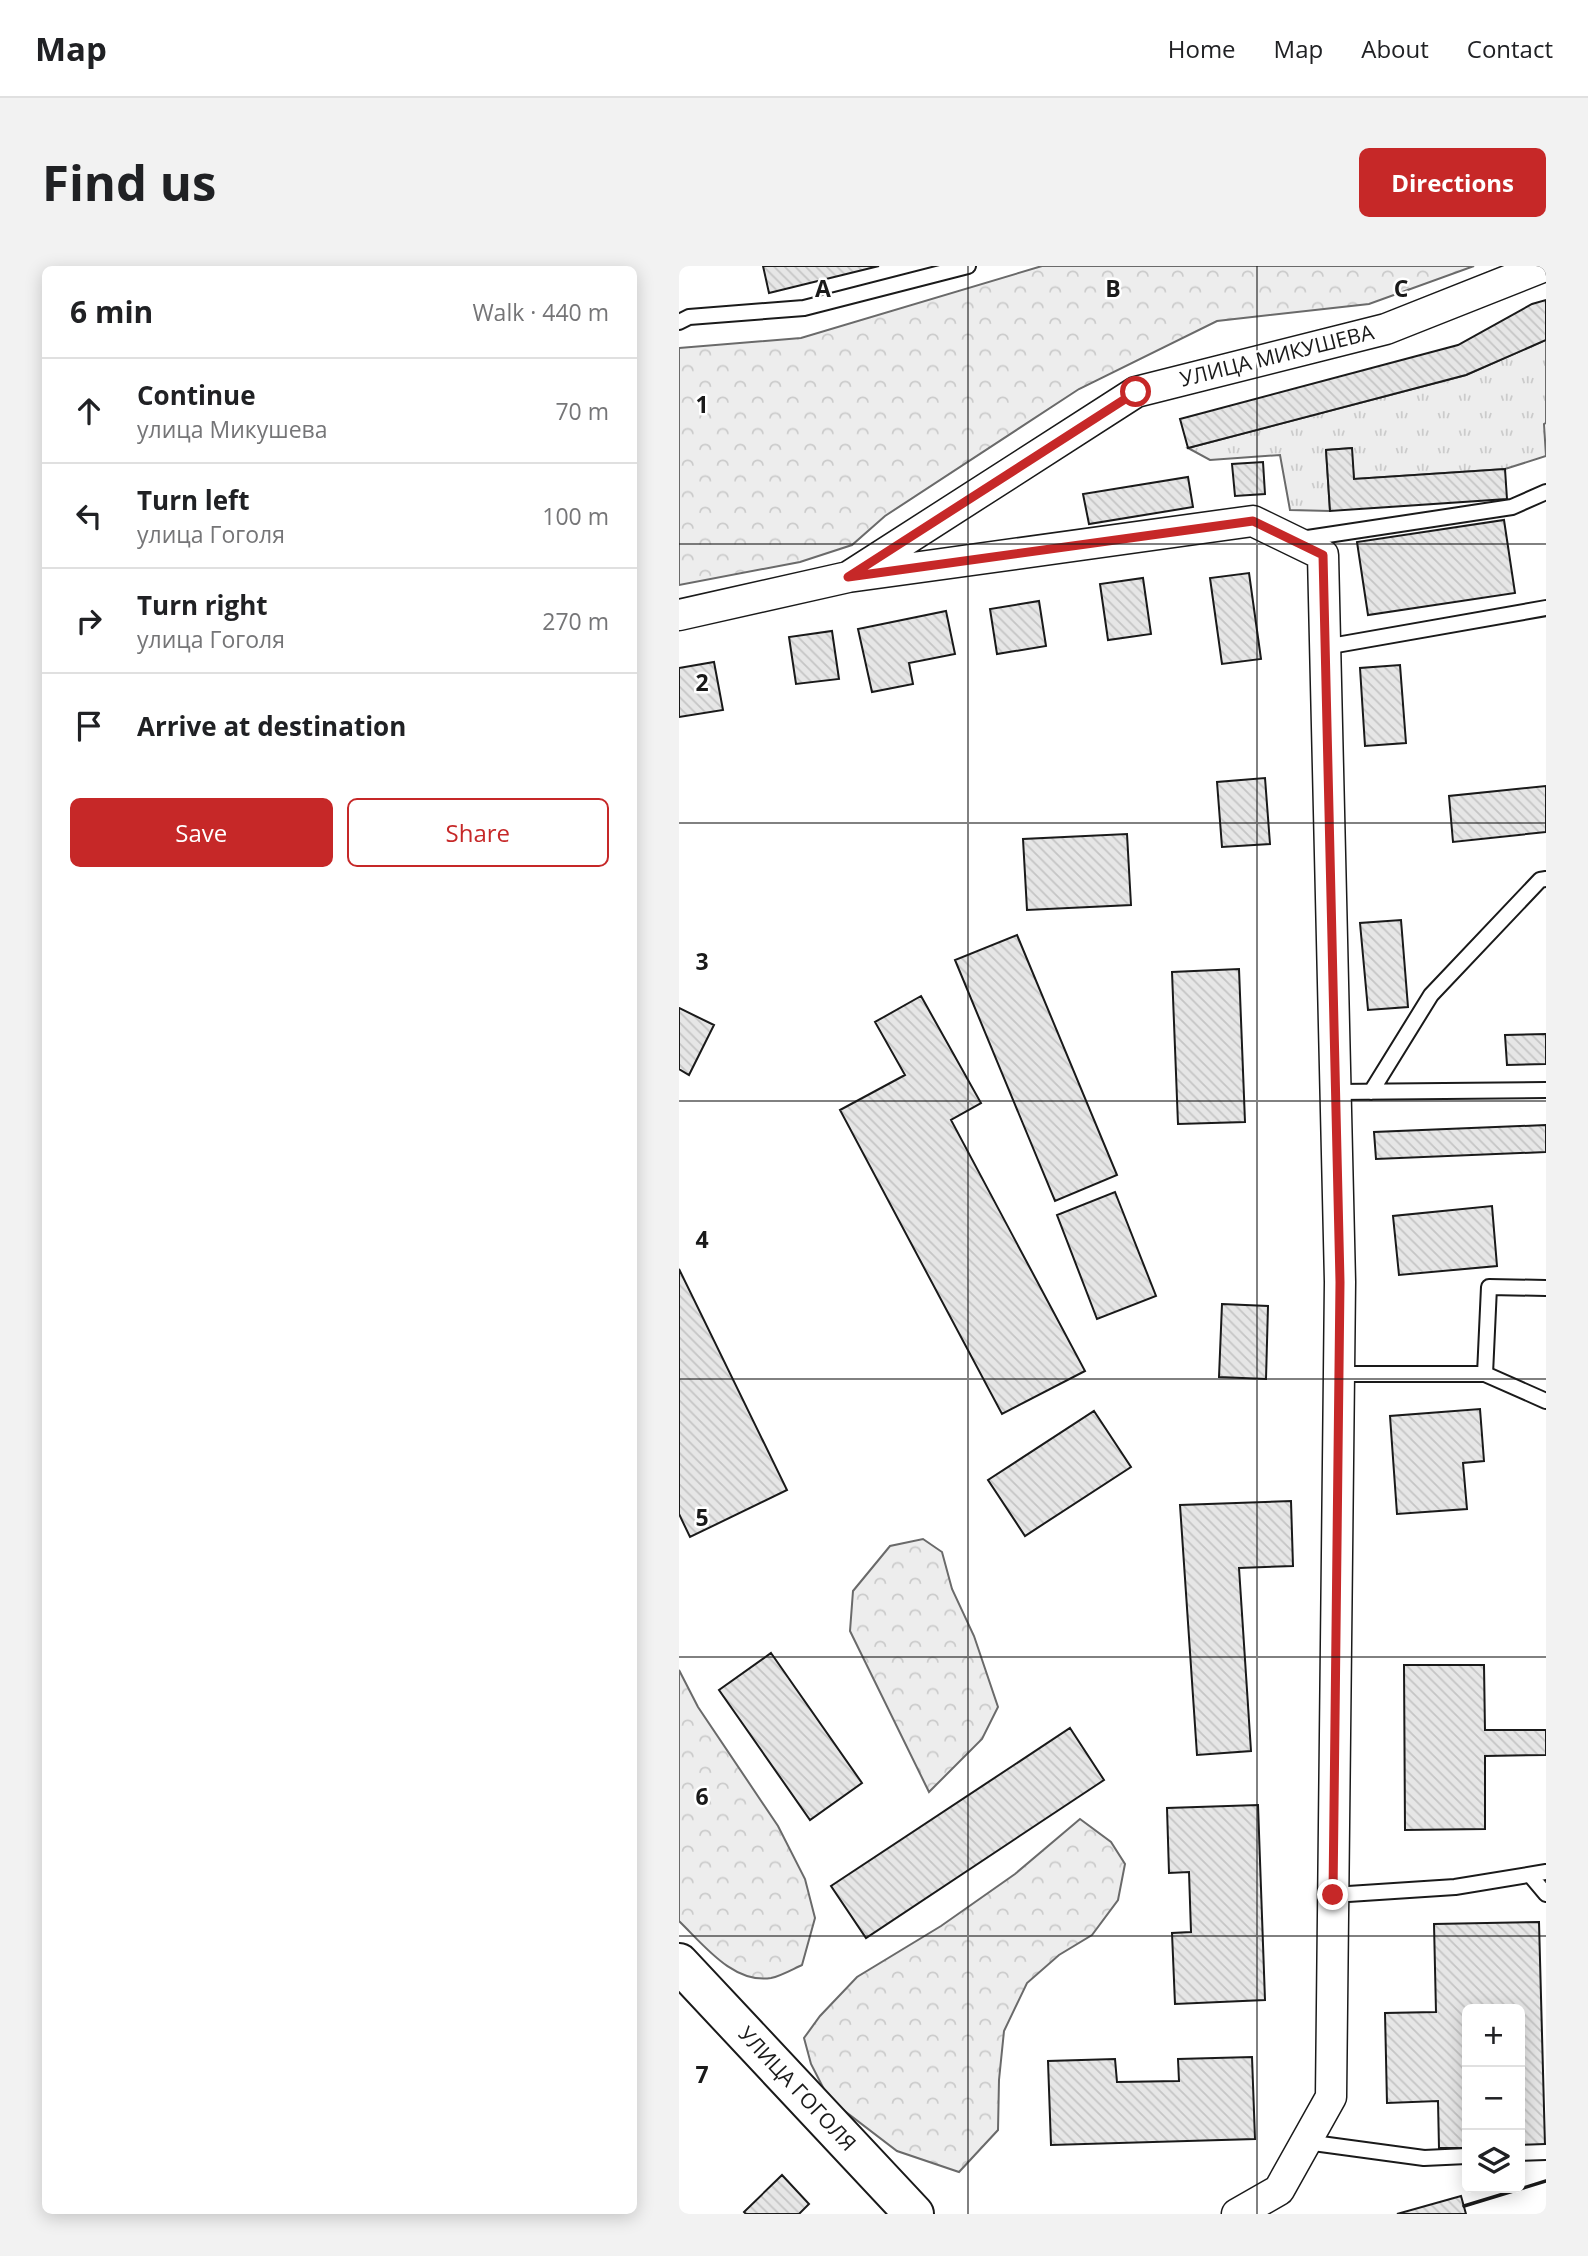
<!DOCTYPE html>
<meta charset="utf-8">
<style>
body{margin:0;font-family:"Open Sans",sans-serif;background:#f2f2f2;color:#202124}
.controls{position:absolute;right:21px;bottom:21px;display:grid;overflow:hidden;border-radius:10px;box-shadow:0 4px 18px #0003}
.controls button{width:63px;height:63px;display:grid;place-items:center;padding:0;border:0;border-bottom:2px solid #e0e0e0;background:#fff;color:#202124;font:35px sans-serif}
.stop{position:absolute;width:21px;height:21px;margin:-16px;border:5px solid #c62828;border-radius:50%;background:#fff}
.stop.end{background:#c62828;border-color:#fff;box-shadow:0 2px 7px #0008}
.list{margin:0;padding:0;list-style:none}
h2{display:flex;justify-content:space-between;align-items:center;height:91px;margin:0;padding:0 28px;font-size:30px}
h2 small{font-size:23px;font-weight:400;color:#757577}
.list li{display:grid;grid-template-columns:46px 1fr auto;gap:21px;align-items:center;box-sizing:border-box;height:105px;padding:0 28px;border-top:2px solid #e0e0e0}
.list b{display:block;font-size:26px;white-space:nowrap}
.list p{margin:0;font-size:23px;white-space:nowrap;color:#757577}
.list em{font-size:23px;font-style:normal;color:#757577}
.actions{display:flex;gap:14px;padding:21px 28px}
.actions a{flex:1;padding:16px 0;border:2px solid #c62828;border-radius:10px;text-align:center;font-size:24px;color:#c62828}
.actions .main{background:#c62828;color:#fff}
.icon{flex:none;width:38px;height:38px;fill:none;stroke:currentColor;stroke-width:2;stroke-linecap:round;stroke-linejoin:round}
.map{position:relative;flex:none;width:867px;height:1948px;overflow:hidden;border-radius:10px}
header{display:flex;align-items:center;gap:42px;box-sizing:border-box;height:98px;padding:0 35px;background:#fff;border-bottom:2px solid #e0e0e0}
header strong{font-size:33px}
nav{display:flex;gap:38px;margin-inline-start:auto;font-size:24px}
.intro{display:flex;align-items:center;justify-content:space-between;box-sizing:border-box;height:168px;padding:0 42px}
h1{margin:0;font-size:49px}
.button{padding:18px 32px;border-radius:10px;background:#c62828;color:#fff;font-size:24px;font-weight:700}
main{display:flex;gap:42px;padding:0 42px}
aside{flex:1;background:#fff;border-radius:10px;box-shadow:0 4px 18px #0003}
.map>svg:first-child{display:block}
.grass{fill:url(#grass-tufts);stroke:#6a6a6a;stroke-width:2}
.forest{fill:url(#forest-crowns);stroke:#6a6a6a;stroke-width:2}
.building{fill:url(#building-back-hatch);stroke:#1a1a1a;stroke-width:2}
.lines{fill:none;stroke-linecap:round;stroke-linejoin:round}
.lane-casing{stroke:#1a1a1a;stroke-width:18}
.street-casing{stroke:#1a1a1a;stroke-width:33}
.secondary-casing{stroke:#1a1a1a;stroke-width:42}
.lane{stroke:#fff;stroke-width:14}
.street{stroke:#fff;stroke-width:30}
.secondary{stroke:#fff;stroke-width:38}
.wall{stroke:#1a1a1a;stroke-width:3.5}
.route{stroke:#c62828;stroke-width:9}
.grid{fill:none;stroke:#1a1a1a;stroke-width:2;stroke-opacity:0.55}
.labels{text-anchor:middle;stroke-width:5;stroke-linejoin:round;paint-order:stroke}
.street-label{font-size:21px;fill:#1a1a1a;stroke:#fff}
.grid-label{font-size:23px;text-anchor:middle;font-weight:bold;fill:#1a1a1a;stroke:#fff;stroke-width:5;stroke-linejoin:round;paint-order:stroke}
</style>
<header>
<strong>Map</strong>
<nav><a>Home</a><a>Map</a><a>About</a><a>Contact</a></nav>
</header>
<div class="intro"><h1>Find us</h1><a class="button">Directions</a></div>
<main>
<aside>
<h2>6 min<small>Walk · 440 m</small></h2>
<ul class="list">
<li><svg class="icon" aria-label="ahead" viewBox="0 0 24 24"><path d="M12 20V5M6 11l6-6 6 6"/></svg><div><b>Continue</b><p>улица Микушева</p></div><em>70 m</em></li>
<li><svg class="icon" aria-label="left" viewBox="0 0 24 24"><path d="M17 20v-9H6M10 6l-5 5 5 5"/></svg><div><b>Turn left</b><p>улица Гоголя</p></div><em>100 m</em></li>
<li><svg class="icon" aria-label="right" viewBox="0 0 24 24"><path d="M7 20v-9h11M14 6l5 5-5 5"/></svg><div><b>Turn right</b><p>улица Гоголя</p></div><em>270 m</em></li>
<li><svg class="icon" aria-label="arrive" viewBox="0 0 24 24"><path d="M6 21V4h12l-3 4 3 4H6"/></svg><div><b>Arrive at destination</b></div></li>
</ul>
<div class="actions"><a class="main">Save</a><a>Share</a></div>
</aside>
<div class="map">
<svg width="867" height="1948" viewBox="0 0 867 1948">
<defs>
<pattern id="grass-tufts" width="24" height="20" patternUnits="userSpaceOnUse" patternTransform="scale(1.75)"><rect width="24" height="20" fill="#ededed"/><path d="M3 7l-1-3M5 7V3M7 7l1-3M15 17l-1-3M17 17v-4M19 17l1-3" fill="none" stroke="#cbcbcb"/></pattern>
<pattern id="forest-crowns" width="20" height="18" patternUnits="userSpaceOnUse" patternTransform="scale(1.75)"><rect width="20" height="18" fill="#ededed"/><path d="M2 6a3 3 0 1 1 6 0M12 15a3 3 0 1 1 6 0" fill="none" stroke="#cbcbcb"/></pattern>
<pattern id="building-back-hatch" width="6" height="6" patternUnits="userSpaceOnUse" patternTransform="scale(1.75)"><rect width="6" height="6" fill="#e6e6e6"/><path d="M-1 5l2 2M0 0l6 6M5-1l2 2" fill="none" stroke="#c5c5c5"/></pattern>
</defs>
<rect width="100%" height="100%" fill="#fff"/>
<path class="grass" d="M867,74v83l-2,1 2,32 -41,13 -151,10 -3,-31 -25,2 4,61 -40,-1 -10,-55 -70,5 -22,-12 278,-73z"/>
<path class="forest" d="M363,0h432l-105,38 -152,17 -138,68 -194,127 -33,29 -52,17 -121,23v-237l122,-10z
M244,1273l19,13 10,37 22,47 24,71 -16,32 -53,53 -79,-161 3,-40 37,-45z
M0,1404l19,37 80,119 27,53 10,39 -13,47c-9,4 -21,11 -31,13 -38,6 -68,-34 -92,-57z
M401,1553l31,23 14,22 -7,36 -26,35 -33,20 -32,28 -23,48 -5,49 -1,50 -39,42 -62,-21 -68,-52 -18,-35 -7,-26 16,-22 37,-39 84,-51 74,-52z"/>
<path class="building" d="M84,0h116l-110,27z
M867,34v40l-80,35 -278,73 -8,-29 278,-74 74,-41z
M673,182l2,31 151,-10 2,30 -177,12 -4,-61z
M584,196l2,32 -30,2 -3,-32z
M509,211l5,30 -104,17 -6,-30z
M825,254l11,73 -147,22 -11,-73z
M570,307l12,86 -39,5 -12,-86z
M464,312l8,56 -43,6 -8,-56z
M360,335l7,45 -49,8 -7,-45z
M267,345l9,43 -46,9 4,21 -41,8 -14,-63z
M153,365l7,48 -43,5 -7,-47z
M35,396l9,48 -44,7v-49z
M721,399l6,78 -41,3 -5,-78z
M586,512l5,66 -48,3 -5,-65z
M867,520v46l-93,10 -4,-46z
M448,568l4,71 -104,5 -4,-71z
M722,654l7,87 -40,3 -8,-87z
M338,669l100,240 -62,26 -100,-241z
M560,703l6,153 -67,2 -6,-152z
M242,730l60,107 -30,17 134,251 -83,43 -162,-304 65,-35 -30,-53z
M0,742l35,17 -25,50 -10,-6z
M867,768v30l-39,1 -2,-30z
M867,859v27l-170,7 -2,-27z
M436,926l41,104 -59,23 -40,-104z
M813,940l5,60 -98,9 -6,-59z
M0,1003l108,221 -97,47 -11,-23z
M543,1038l46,2 -2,73 -47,-2z
M801,1143l4,52 -21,2 4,46 -70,5 -7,-98z
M415,1145l37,56 -106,69 -37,-56z
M612,1235l2,65 -54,2 12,183 -54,4 -17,-250z
M92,1387l91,130 -52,37 -91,-130z
M725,1399h80l1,65h61v25l-61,1v73l-80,1z
M391,1462l34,52 -238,158 -35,-52z
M579,1539l7,195 -90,4 -3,-71 19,-1 -2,-60 -20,1 -2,-65z
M860,1656l6,224h-25v-137h-53v139h-28l-1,-47 -51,2 -2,-90 51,-1 -2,-88z
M573,1791l3,82 -204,6 -3,-84 67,-2 2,23 62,-1 -1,-22z
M103,1909l27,29 -10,10h-53l-2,-2z
M782,1930l5,18h-69z"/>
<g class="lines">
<g class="lane-casing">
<path id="lane" d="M0,56l10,-5 115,-9 164,-42
M622,273l211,-32 34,-15
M646,381l221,-39
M657,826l210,-2
M692,826l60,-97 109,-115 6,-1
M660,1108h146l61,27
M806,1108l4,-87 57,1
M851,1609l16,19
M654,1629l122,-8 91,-15
M627,1876l118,16 43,-2
M841,1887l26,-1"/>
</g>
<g class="street-casing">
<path id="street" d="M169,311l405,-56 70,34 17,727 -9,815 -52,93 -42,24
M0,349l169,-38 288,-185 250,-63 159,-63"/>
</g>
<g class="secondary-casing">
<path id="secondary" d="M0,1697l235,251"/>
</g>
<use href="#lane" class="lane"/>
<use href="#street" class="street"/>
<use href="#secondary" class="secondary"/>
<path class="wall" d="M785,1940l82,-25"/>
</g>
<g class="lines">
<path class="route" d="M457,126l-288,185 405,-56 70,34 17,727 -7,613"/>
</g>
<path class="grid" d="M289,0v1948M578,0v1948M0,278h867M0,557h867M0,835h867M0,1113h867M0,1391h867M0,1670h867"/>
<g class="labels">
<g class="street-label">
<text transform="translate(598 90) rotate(-14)" y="7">УЛИЦА МИКУШЕВА</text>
<text transform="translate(118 1823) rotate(47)" y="7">УЛИЦА ГОГОЛЯ</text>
</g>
</g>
<g class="grid-label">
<text x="144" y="31">A</text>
<text x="434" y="31">B</text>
<text x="722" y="31">C</text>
<text x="23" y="147">1</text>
<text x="23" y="425">2</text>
<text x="23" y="704">3</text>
<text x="23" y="982">4</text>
<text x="23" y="1260">5</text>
<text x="23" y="1539">6</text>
<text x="23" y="1817">7</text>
</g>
</svg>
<div class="controls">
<button>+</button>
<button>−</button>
<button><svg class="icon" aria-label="layers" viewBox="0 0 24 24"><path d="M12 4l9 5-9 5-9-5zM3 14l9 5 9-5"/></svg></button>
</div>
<div class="stop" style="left:457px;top:126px"></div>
<div class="stop end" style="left:654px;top:1629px"></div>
</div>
</main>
